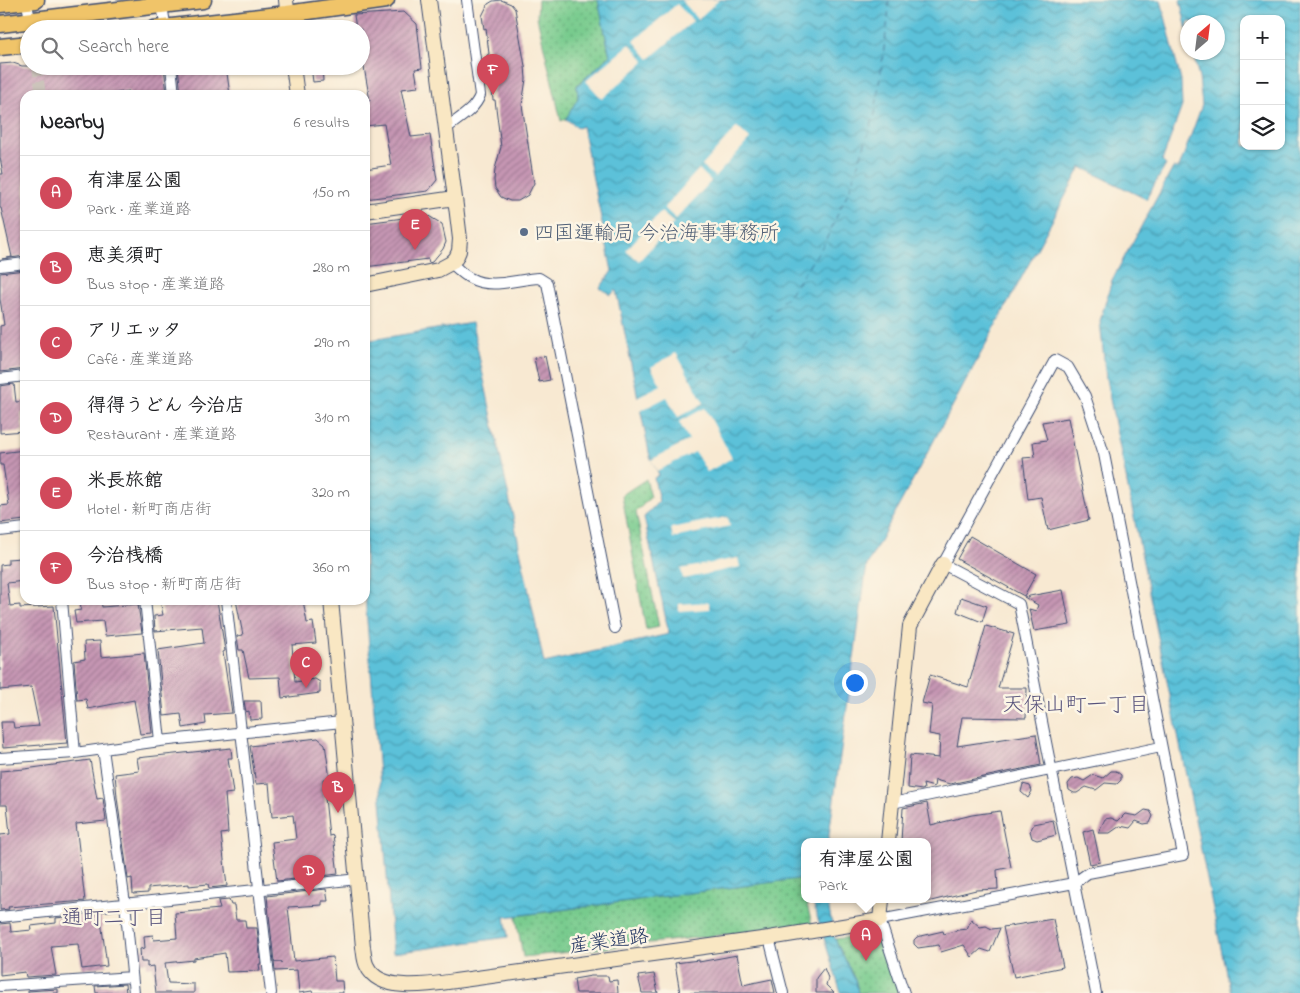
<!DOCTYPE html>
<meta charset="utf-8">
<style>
body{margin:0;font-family:"Indie Flower","Klee One",sans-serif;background:#f6f6f6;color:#202124}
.controls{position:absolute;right:15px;top:15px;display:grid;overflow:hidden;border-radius:10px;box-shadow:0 1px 4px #0004}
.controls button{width:45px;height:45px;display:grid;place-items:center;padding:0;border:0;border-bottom:1px solid #e0e0e0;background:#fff;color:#202124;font:25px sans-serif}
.compass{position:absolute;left:1180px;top:15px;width:45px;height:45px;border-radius:50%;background:#fff;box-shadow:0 1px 4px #0004;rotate:28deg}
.you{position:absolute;left:854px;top:682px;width:18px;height:18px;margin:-12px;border:4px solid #fff;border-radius:50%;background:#1a73e8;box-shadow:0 0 0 8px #1a73e833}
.badge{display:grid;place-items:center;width:32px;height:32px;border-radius:50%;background:#d1495b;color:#fff;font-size:16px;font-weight:700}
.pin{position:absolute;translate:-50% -41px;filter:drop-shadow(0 1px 2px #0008)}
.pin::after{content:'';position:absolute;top:26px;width:18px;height:15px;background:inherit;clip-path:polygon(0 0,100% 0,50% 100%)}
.popup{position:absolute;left:801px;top:838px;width:130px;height:65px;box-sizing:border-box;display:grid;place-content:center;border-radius:10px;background:#fff;filter:drop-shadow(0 1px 4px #0005);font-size:16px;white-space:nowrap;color:#757577}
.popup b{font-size:19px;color:#202124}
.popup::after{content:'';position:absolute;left:50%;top:100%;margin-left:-10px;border:10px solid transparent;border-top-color:#fff}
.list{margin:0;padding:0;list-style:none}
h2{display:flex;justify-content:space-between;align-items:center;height:65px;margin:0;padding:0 20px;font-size:21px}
h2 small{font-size:16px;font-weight:400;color:#757577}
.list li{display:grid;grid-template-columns:32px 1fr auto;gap:15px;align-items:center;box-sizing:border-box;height:75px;padding:0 20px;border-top:1px solid #e0e0e0}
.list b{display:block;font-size:19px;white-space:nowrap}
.list p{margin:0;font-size:16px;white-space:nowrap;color:#757577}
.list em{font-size:16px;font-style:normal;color:#757577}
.icon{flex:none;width:28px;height:28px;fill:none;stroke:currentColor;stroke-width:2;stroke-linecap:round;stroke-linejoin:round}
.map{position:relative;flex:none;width:1300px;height:993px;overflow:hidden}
.search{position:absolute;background:#fff;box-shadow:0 1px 4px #0004;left:20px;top:20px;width:350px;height:55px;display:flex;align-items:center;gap:12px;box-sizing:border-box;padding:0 18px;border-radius:28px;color:#757577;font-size:19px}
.panel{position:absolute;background:#fff;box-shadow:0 1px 4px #0004;left:20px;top:90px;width:350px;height:515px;border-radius:15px}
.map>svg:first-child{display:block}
.park{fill:url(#park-dots);stroke:#497d76}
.water{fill:url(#water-waves);stroke:#3b789c;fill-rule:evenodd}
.pier{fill:#f8e9d2}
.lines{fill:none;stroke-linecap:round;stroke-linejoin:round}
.ferry{stroke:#2e5b83;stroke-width:1;stroke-dasharray:6 5;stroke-linecap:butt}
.building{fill:url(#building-hatch)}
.street-tunnel{stroke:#ccc4bb;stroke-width:10;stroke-dasharray:10 5;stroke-linecap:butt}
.street-casing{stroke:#3c4b6f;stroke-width:12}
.secondary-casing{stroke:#3c4b6f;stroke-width:16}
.primary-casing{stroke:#3c4b6f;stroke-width:19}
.street{stroke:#fff;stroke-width:10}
.secondary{stroke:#f9e7c3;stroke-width:14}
.primary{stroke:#f0c469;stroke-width:16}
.service-dot{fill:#5c6f8a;stroke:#fcf5e5;stroke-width:2}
.labels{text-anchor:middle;stroke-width:5;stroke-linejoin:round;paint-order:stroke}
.service-label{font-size:20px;fill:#4e5e75;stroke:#fcf5e5;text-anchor:start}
.street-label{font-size:20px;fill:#1b2f5e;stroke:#fcf5e5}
.neighbourhood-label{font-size:21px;fill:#57537c;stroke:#fcf5e5}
</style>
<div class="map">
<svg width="1300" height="993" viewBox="0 0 1300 993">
<defs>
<pattern id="park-dots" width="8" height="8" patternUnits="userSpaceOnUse" patternTransform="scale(1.25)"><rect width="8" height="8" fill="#77cb8d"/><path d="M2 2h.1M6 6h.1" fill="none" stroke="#61a576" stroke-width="1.8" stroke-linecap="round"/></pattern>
<pattern id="water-waves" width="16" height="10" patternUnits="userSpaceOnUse" patternTransform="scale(1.25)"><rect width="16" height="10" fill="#5bc1d9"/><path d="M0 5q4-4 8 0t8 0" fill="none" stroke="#4a9db3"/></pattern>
<pattern id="building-hatch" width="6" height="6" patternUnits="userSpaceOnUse" patternTransform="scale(1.25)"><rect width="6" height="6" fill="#c696b3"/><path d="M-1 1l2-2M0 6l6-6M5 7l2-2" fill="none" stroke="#a07b95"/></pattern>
</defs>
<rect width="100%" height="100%" fill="#fcf5e5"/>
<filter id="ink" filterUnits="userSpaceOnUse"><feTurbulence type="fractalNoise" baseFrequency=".02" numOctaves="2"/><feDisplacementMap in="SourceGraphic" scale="10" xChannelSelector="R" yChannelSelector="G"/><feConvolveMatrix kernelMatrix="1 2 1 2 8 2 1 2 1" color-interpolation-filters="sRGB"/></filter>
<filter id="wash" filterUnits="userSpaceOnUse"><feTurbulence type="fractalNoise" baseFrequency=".0096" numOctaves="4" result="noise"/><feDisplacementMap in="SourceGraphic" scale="20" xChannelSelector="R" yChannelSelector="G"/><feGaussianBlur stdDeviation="1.12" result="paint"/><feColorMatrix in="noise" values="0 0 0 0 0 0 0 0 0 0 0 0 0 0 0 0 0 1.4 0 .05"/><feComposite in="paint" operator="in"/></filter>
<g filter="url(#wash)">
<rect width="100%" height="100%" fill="#f8e9d2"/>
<path class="park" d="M538,0h60l12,56 -33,29 1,13 -12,21 -5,2 -24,-104z
M646,479l5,18 -15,15 23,115 -13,3 -24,-135z
M802,878l3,22h1l6,25 -289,32 -7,-41z
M876,934l24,59h-42l-2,-11 -21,-43z"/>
<path class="water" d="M598,0h563l20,81 1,25 -20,55 4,4 -20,34 -65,-32 -214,398 -39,277h-23v36l-300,39 3,20 -115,16 -28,-358v-254l107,-18 72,340 125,-29 -25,-117 15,-16 -5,-23 5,-3 -9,-18 -34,-167 -5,5 -11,-7 12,-17 -30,-145 -4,2 -12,-9 12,-21 -1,-12 33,-30z
M1180,0h120v993h-70l-124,-614 -6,-58 12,-41 61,-112h6l23,-63 -3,-27 -6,-25 25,-1v-30h-30l-1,8zM1244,19h37v127h-37z
M812,900h15l8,39 21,43 2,11h-17z"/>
<path class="pier" d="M683,0h36l-21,19 -16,-18z
M677,4l16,17 -44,38 -15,-18z
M630,44l15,17 -43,38 -16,-18z
M737,127l13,12 -35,38 -13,-11z
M699,169l12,12 -35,38 -12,-11z
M661,212l13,11 -35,38 -13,-11z
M676,353l28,50 -26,14 -11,-20 -29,15 -3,-14 26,-13 -10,-18z
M705,408l27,50 -25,14 -12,-20 -38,19 -6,-11 38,-20 -10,-18z
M728,517l2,9 -57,12 -2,-10z
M738,558l2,9 -57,12 -2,-10z
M709,602v7l-30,2v-7z"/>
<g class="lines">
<path class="ferry" d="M689,378l40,-26 32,-27 29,-32 34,-49 26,-56 25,-74 13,-95 1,-19"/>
</g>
<g id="blocks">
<path class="building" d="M501,0l10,4 4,5 10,57 1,13 -4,26 12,78 -6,12 -10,6h-8l-9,-4 -6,-9 -1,-8 1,-11 6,-22 -6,-47h-2l-1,-10 2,-1 -3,-24 -3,1 -1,-11 2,-1 -3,-26 -2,1 -2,-13 6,-12 5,-3z
M404,12l13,12 5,44 -7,1 3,18 -17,2 10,48 19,-2 7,45 -9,11 -63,8v-30l26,-4 -7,-41 -19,2v-24l5,-1 -9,-51v-21h-5l-2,-14z
M13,63l9,3h142l3,29h-38v-4l-24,4h-80v161l-23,3 10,-2 -11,-49h-1v-34h3l-3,-17v-93z
M178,66h48l4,29h-49z
M311,66h11l1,15 -10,1z
M427,215l15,9 4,18 -3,7 -11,13 -3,1 -1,-4 -63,8v-44z
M25,270v99l-25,3v-46l4,-1 -4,-26v-26z
M545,356l5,24 -11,2 -5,-24z
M14,384l2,18 9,-1v12h-4l2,18 -23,2v-47z
M1068,418l21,102 -41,10 -7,-33 -13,2 -5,-41 12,-1 -2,-15 14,-2 -5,-18z
M25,450v70l-25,3v-17l9,-1 -6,-40h-3v-12z
M970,536l66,38 -12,22 -67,-37z
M21,558l3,23 -17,2 3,23 10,-1v3l34,-2 13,137 -64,5 -2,-26h12l1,6 25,-2 -8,-39 -31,3v-125l8,-1v-5z
M1063,590l7,35 -36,6 -5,-22 7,2 2,-6 -14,-8z
M961,597l26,9 -5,16 -25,-10z
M80,600h21l1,7 36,-3 4,29 -37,3 -2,-15 -27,2 -2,-12 7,-1z
M160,600h57l6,38 2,13 -2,1 9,61 -27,2 1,9 -23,4 -2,-14 -17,2 -6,-66 46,-7 -2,-16 -47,4 -1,-15 9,-1z
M236,600h67l4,23 6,-1 3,21 -24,2 3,37 20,-3 5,3v11l-38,5 -2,-21 -31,1 -6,-28h-4l-2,-14 6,-1z
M986,626l28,8 -16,54h29l-1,30 -64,-1 -5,29 79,-12 5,31 -91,19 -15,-4 -1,7 -11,-3 1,5 -2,1 -14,-2 2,-33 29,3 1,-22 -11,-2 3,-29 -10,-2 8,-28 38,12z
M100,641l1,16 43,-4 8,80 -12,1 -6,-34 -46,9 -2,-10 -9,1 -3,-39 11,-2 -1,-17z
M244,701h17l1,18 -12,1 -1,-9 -3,1z
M318,738l7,6 5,35h-7l6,57 4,-1 5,39 -61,7 -5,-39 24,-3 -3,-24 -21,2 -3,-34 -13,1 -6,-38z
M231,748l1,10h-4l5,35 -8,1 3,39 -7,1 6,52 -18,2 -1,-4 -19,2v-2l-41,4v5l-15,1 -1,-16 -4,1 -11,-82 -2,-23 24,-3 -2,-13z
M90,760l7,39 6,-1 3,23 -30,3 9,77 -77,6 1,2 -9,1v-75l10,-1 -3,-29h-7v-34l25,-2z
M1111,771h5l5,4v5l-4,4 -12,-1 -9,7 -10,-3 -9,6h-3l-5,-3 -1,-6 4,-5 6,-1 6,3 9,-6 10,3z
M1023,784l7,2 2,5 -4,7 -7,-6z
M927,803l4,22 41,-10 28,-4 11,56 -14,3 1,19 -22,1 -49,12v-60h-26l2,-34z
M1145,810l5,1 3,5 -3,7 -6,1 -8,-3 -6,7 -10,-2 -10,7h-12l7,-14 6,-1 7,3 7,-7 12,2z
M1053,820l3,15 -19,5 -5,-2 -2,-7 4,-7z
M1093,829l7,33 -10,2 -7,-32z
M326,889l2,12h-6v4l-34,2 6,54 39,-4 2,24h7l1,12h-30l-1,-2 -13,2 -2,-23 -22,1 -1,-9h8h-8l-7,-66z
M229,900l2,5h3l2,15h9l1,8h11l4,36h-2l1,7 -33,1 -2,-19 -31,5v2l-29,3 3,20 26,1v9h-38l-3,-27 -6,1v-5h-6l-1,-13 5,-1 -1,-12 9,-1 1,5 23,-2 -2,-25 45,-4 -2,-8z
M100,913l7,53 -25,3 -4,-25 -27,2 5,29 -30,2 -1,-5 -25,3v-51l10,-1 1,9 21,-2 -1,-4 25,-3v-5z
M971,919l9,8 6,-1 6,3 8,-1 -10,24 -9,-3 -9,8 -8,-12 -23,7 -2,-7 -21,3 -4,-4v-4l3,-3 26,-6 1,3 14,-4 9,-1z
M1053,919l10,48 -49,10 -11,-50z
M737,955l6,30 29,-6 3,14h-95l-5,-30 24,-3v2z
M824,968l4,10 -2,7 8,8h-18v-15z
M654,974l4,19h-16l-4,-17z
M591,976h17l1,5 8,-1 1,13h-42l-2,-14z
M125,984l1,9h-30l-1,-7z
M58,989v4h-30v-2z"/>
</g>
</g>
<g filter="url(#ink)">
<use href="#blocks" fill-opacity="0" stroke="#3c4b6f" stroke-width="1"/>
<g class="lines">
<path class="street-tunnel" d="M37,66l4,29"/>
<g class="street-casing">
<path id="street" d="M161,0l5,29
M27,4l5,25
M171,66l3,29
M445,129c13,-10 30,-19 35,-34l-13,-95
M451,263c6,5 12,12 19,15 21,12 47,1 69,0l8,5 68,345
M0,266l25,-3
M0,379l25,-3
M0,531l25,-3
M62,600l13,153
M145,600l15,141
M226,600l45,393
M103,749l22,154 9,90
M0,758l75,-5 85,-12 182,-19
M892,803l269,-56
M0,917l358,-38
M769,938l14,55
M0,986l132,-9
M904,993l-24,-73 194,-37 14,-10 95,-18 -79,-401 -19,-58 -17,-29 -13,-7 -112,204 76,40c25,130 51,259 77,389"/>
</g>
<g class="secondary-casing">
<path id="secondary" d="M286,0l3,29
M293,66l4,29
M365,211l90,-13
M365,285l73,-15 13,-7 5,-5 3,-7 1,-12 -5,-41 -26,-198
M331,600l32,347c1,6 1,14 4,19 12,27 61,19 88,15l314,-43 111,-18 2,-20
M888,842l22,-216 33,-62"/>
</g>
<g class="primary-casing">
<path id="primary" d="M0,4l36,-4
M0,24l203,-24
M154,29l133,-15 99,-14
M0,47l29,-3"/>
</g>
<use href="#street" class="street"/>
<use href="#secondary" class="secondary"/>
<use href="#primary" class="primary"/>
</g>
</g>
<circle class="service-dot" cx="524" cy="232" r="5"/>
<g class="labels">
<g class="service-label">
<text x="534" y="239">四国運輸局 今治海事事務所</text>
</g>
<g class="street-label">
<text transform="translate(609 940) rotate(-8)" y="7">産業道路</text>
</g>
<g class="neighbourhood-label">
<text x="1076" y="711">天保山町一丁目</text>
<text x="114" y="924">通町二丁目</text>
</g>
</g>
</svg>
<div class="controls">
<button>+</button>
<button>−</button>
<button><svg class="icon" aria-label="layers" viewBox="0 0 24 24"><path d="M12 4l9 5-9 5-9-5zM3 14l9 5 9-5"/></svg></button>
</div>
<svg class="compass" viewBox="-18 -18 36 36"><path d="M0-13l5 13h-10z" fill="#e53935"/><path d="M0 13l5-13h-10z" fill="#757577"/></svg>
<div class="you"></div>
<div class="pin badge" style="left:866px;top:961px">A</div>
<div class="popup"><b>有津屋公園</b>Park</div>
<div class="pin badge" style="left:338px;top:813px">B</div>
<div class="pin badge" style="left:306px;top:688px">C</div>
<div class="pin badge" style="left:309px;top:896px">D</div>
<div class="pin badge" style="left:415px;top:250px">E</div>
<div class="pin badge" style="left:493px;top:95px">F</div>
<div class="search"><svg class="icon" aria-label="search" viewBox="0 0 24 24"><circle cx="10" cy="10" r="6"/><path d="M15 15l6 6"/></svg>Search here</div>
<section class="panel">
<h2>Nearby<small>6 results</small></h2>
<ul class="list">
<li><span class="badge">A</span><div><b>有津屋公園</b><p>Park · 産業道路</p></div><em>150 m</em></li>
<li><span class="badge">B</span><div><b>恵美須町</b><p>Bus stop · 産業道路</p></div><em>280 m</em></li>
<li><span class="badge">C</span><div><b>アリエッタ</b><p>Café · 産業道路</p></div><em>290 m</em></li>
<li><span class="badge">D</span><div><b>得得うどん 今治店</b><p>Restaurant · 産業道路</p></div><em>310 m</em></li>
<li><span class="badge">E</span><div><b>米長旅館</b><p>Hotel · 新町商店街</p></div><em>320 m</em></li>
<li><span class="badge">F</span><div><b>今治桟橋</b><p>Bus stop · 新町商店街</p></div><em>360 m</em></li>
</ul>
</section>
</div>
